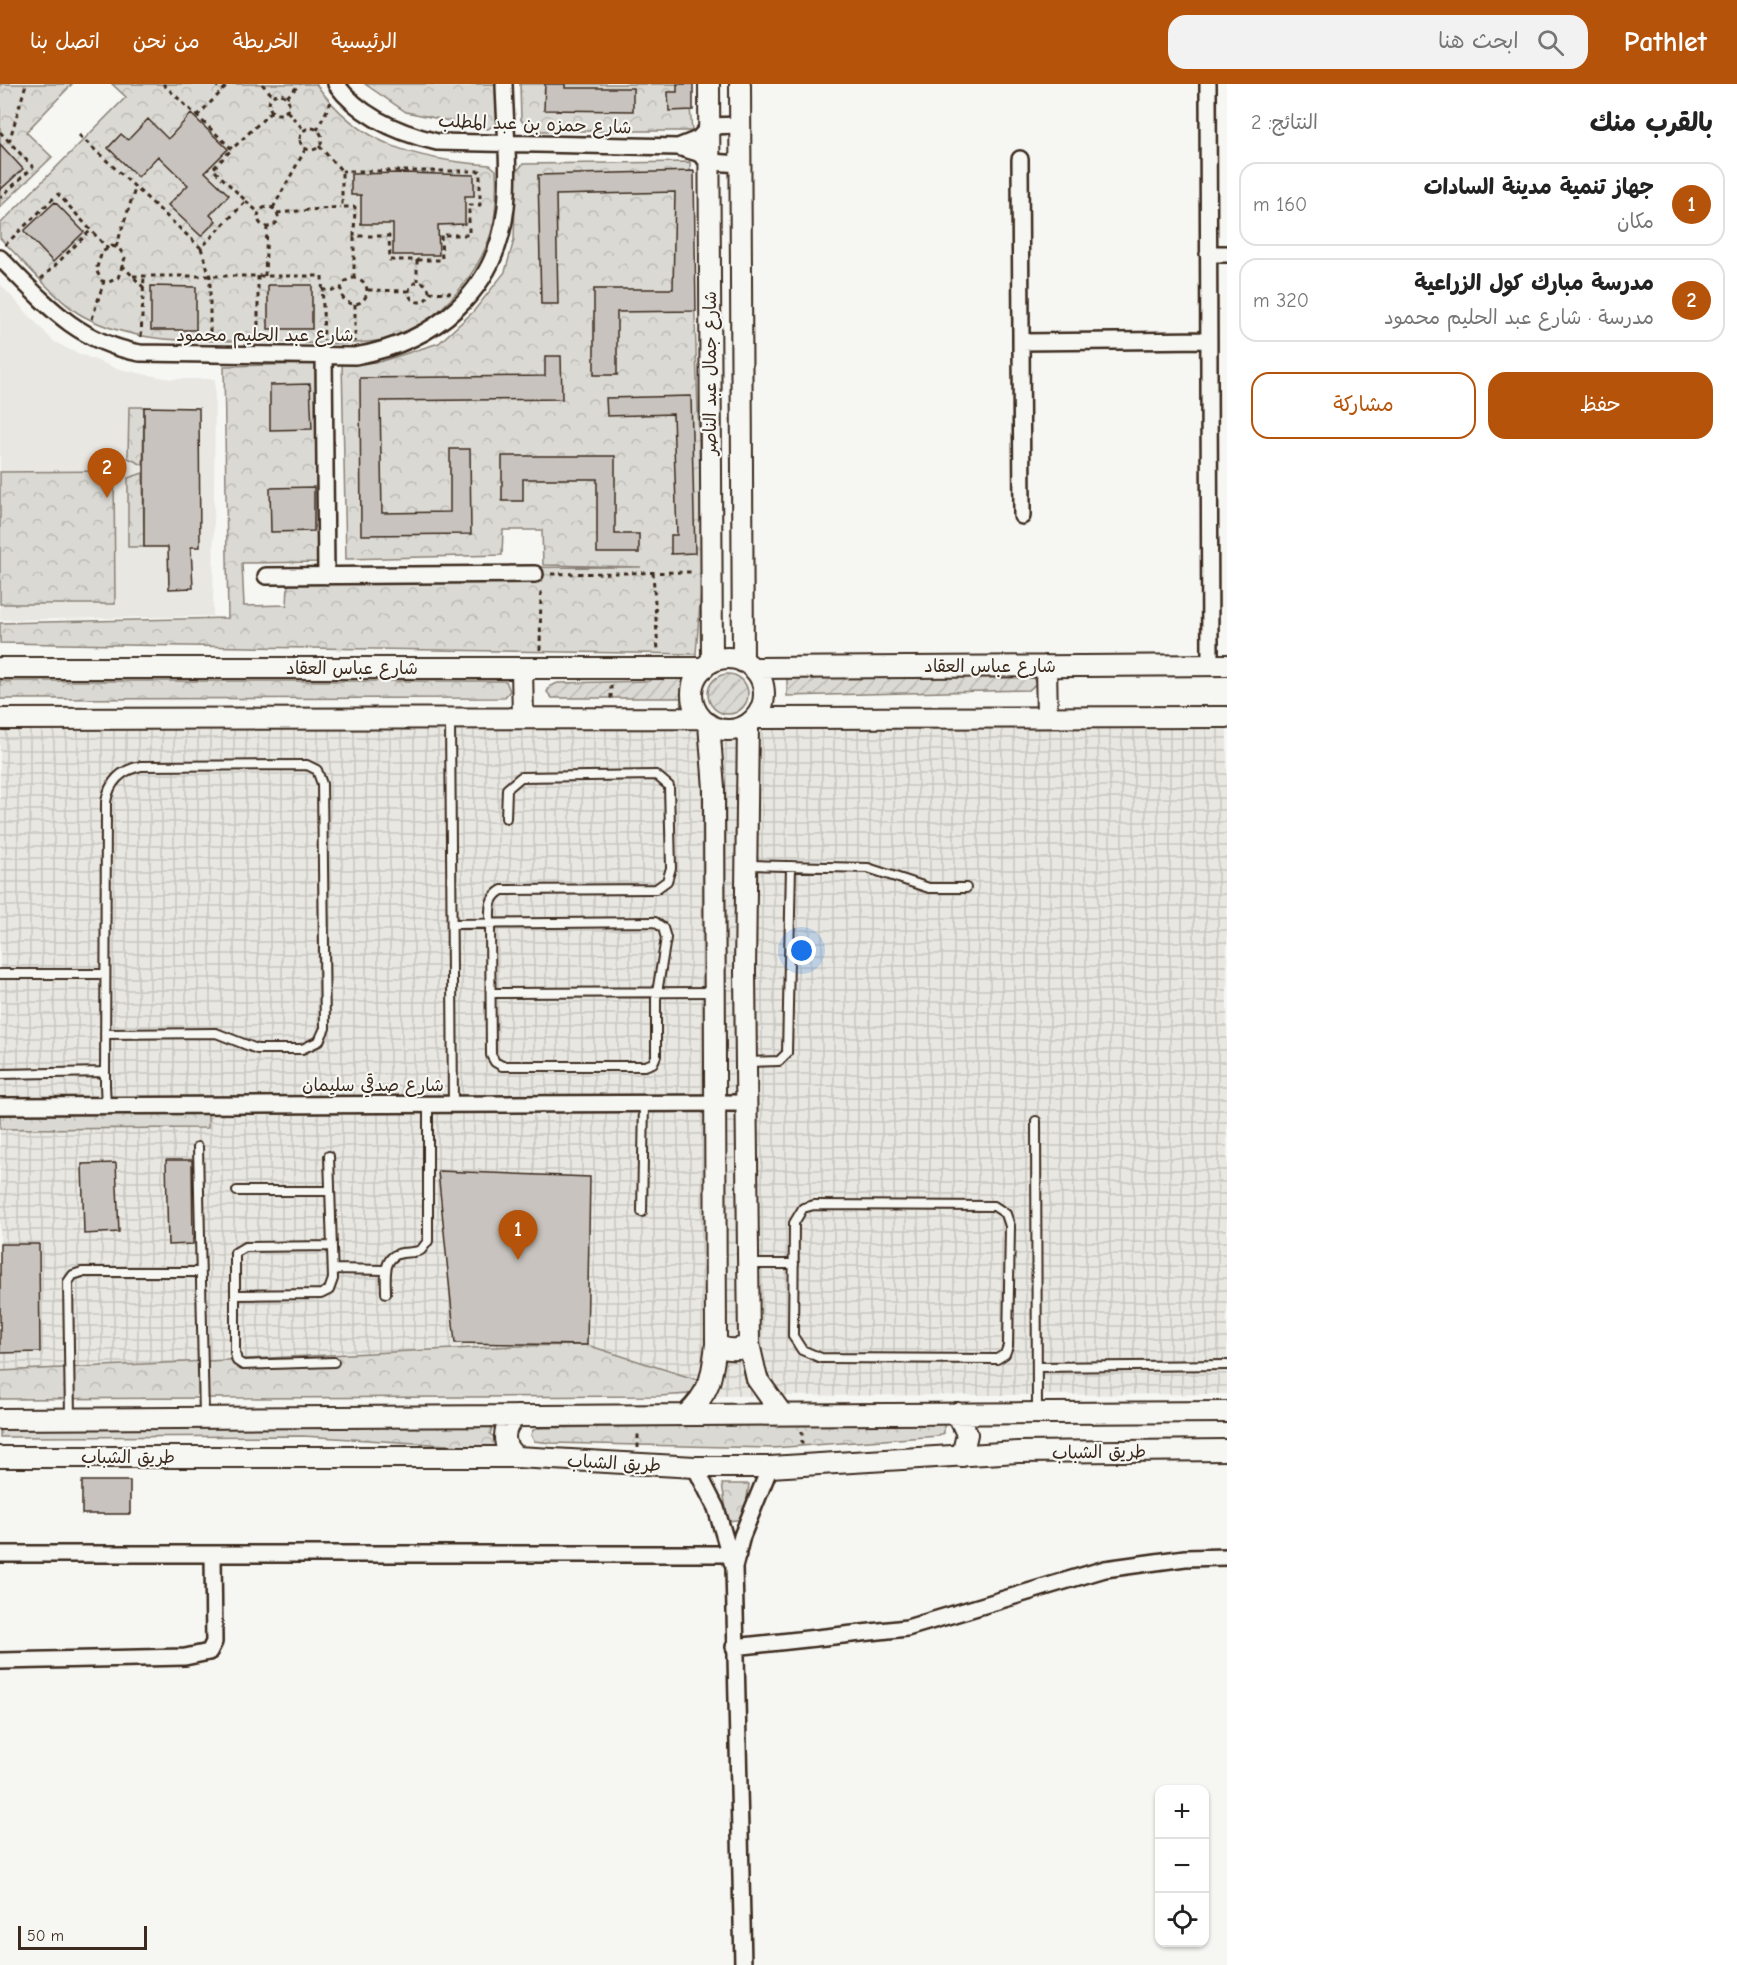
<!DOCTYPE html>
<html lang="ar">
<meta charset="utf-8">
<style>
body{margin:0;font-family:"Comic Neue","Playpen Sans Arabic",sans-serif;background:#f2f2f2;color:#222;direction:rtl}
.controls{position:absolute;right:18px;bottom:18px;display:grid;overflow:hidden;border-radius:12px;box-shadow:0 2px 4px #0004}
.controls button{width:54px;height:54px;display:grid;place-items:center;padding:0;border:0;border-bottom:2px solid #e0e0e0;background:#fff;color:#222;font:30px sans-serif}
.scale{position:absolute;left:18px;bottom:15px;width:129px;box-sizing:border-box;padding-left:6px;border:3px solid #3b2a1e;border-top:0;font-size:16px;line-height:21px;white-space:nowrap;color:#3b2a1e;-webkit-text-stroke:4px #f6f6f2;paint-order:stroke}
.you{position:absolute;left:802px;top:867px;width:21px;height:21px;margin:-15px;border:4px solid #fff;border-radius:50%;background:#1a73e8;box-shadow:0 0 0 9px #1a73e833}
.badge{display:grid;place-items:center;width:39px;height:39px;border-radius:50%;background:#b45309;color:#fff;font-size:20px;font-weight:700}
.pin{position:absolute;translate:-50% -50px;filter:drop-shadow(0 2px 3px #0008)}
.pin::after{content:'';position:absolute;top:32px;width:21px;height:18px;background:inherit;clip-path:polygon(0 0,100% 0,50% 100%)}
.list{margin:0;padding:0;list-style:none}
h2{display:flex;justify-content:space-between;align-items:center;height:78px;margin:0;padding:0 24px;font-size:26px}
h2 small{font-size:20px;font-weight:400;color:#767676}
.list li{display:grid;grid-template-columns:39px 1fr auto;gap:18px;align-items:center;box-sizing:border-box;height:84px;margin:0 12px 12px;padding:0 12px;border:2px solid #e0e0e0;border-radius:18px}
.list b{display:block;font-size:22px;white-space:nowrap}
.list p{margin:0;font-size:20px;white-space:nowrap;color:#767676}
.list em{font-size:20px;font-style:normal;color:#767676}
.actions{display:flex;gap:12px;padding:18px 24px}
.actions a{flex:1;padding:14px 0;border:2px solid #b45309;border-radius:18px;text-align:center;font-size:21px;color:#b45309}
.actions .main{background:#b45309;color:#fff}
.icon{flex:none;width:33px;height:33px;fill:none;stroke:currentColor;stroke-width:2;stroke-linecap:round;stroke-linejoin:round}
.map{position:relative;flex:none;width:1227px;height:1881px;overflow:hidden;direction:ltr}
header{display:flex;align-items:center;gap:36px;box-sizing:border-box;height:84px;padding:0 30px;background:#b45309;color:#fff}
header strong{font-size:28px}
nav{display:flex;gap:33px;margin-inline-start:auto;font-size:21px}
.search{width:420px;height:54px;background:#f2f2f2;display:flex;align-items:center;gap:15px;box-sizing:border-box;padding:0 21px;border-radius:18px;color:#767676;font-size:22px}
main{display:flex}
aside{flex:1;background:#fff}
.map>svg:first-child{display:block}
.built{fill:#e8e7e2}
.industrial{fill:url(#industrial-grid)}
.park{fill:url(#park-crowns);stroke:#8a8278;stroke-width:1.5}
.garden{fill:url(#garden-furrows);stroke:#8a8278;stroke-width:1.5}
.building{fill:#c8c3be;stroke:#3b2a1e;stroke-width:1.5}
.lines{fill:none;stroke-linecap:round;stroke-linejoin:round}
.lane-casing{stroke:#3b2a1e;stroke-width:12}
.street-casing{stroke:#3b2a1e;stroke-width:20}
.secondary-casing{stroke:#3b2a1e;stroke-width:24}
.path{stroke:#3b2a1e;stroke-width:3;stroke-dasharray:4.5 4.5;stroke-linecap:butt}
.lane{stroke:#f6f6f2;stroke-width:8}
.street{stroke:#f6f6f2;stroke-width:15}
.secondary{stroke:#f6f6f2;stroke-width:20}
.labels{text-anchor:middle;stroke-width:4.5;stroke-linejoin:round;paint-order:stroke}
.street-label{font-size:18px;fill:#3b2a1e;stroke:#f6f6f2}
</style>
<header>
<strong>Pathlet</strong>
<div class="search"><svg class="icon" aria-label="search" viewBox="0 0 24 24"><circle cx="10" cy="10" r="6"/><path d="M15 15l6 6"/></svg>ابحث هنا</div>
<nav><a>الرئيسية</a><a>الخريطة</a><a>من نحن</a><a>اتصل بنا</a></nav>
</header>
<main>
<aside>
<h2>بالقرب منك<small>النتائج: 2</small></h2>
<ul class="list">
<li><span class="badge">1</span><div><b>جهاز تنمية مدينة السادات</b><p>مكان</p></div><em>160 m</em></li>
<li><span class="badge">2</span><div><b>مدرسة مبارك كول الزراعية</b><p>مدرسة · شارع عبد الحليم محمود</p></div><em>320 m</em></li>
</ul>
<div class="actions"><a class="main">حفظ</a><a>مشاركة</a></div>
</aside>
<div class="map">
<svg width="1227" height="1881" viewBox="0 0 1227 1881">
<defs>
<pattern id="industrial-grid" width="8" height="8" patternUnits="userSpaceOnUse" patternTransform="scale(1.5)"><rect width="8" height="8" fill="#e8e7e2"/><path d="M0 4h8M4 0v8" fill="none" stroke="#c8c6c1"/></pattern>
<pattern id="park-crowns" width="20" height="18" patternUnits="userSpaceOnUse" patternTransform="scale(1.5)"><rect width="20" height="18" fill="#dad9d3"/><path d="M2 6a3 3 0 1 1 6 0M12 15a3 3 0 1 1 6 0" fill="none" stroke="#bcbab5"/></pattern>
<pattern id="garden-furrows" width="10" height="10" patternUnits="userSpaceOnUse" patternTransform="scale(1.5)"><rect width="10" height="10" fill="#dad9d3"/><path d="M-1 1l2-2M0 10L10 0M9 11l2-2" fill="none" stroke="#bcbab5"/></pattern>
</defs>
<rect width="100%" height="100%" fill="#f6f6f2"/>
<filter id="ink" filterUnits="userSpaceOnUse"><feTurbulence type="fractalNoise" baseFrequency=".0167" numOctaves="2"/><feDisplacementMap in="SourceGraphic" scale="12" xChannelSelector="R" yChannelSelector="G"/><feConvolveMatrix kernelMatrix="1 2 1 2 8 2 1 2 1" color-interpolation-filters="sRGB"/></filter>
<g filter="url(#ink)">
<path class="built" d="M0,200l53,57 15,8 47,19 28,6 28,5h44l-2,237 -213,4z"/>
<path class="industrial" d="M1227,641v669l-1227,5v-672z"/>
<path class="park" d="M0,0h72l-46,48 26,25 -52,50z
M112,0h204c44,62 102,76 174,81l6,5c1,22 1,43 -5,63 -13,45 -61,99 -108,107 -43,7 -89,2 -132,1 -57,0 -116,3 -168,-25 -24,-13 -62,-57 -83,-78v-14l126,-127z
M365,0h133v38l-10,7 -82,-17z
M520,0h168l4,47h-162l-9,-11z
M690,78l13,405 -7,87 -696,-11v-20l228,-5 -4,-252 98,-2 4,198 -84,1 2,43 43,-1 2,-37 352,-1 -98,-2 -1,-35h-39l-1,25 -156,4 -4,-198 37,1 60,-19 34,-31 32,-40 9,-32 2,-68 7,-8z
M129,323h15l-1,58 -15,-7z
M114,387l1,133h-115v-132z
M143,389l1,74h-16v-69z
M0,597h506l4,10 -6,7 -504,1z
M0,1028l208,2v14l-208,1z
M587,1261l114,36 -1,5 -12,8 -28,2 -660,3v-28l515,-25z
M494,1338l-4,12 22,15 -209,-13 -303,1v-11z
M937,1338l7,2v9l-5,3 -167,12 -221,-5 -17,-2 -3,-6 2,-5 7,-2z
M722,1400h27l-5,35 -16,2z"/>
<path class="garden" d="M708 610a20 20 0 1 1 40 0a20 20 0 1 1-40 0Z
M687,591l-2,16 3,7h-136l-5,-6 3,-6 8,-3 91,-2 4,-3z
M1032,591l4,9 -7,6 -242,6v-19z"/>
<path class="building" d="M545,0h20v4h68v23l-89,-1z
M677,0h16v26l-24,1 -1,-19h9z
M191,30l37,35 -23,23 24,23 -19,20 6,6 -15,15 -33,-31 20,-20 -30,-29 -20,21 -30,-29 13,-14 7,6 20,-21 20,20z
M0,60l23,25 -23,21z
M694,87l2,140 -79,1v63h-23v-86h79l2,-97 -119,3 2,109h-17l-3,-129z
M404,89l70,2v21h-9v28l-27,1 1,30h-46v-31h-32v-29h-10v-21z
M55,118l29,30 -31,30 -29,-31z
M268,201h44v44h-44z
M151,202l45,1v43h-45z
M545,272h16l1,43 -182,2 2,112 68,-1v-63h20l1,85 -110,1 -1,-157 185,-2z
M310,300l2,45 -42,1v-45z
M691,312l4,157 -24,1v-19h6l-4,-121 -66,2 -1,-18z
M144,323l55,1 1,139h-9l2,41 -24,1 -1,-42h-24z
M502,372h113v78h24v19h-42v-74h-74v22h-21z
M314,403v44l-43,1 -1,-44z
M166,1076h26l1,84 -25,1z
M116,1079l3,69 -35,2 -2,-70z
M438,1087l152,6 -3,168 -132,-2z
M0,1160h39l1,108 -40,1z
M82,1397h48v33h-48z"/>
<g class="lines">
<g class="lane-casing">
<path id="lane" d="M450,636l3,384
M748,781l120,3 61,20h37
M452,840l203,-2 8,6 3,10 -10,61v57l-3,7 -8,3h-143l-7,-4 -4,-7 -1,-132c0,-14 -2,-25 12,-33l154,-1 11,-8 4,-13 -2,-82 -13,-11 -135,2 -14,12 -1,29
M0,890h105
M491,909l223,-1
M105,950l111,-1 41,16h45l17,-8 6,-13 -3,-244 -5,-14 -10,-5 -166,1c-20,4 -32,16 -35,36l-1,283 1,21
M747,978l32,-1 8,-8 4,-187
M0,990l105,-2
M1036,1037l1,290
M198,1063l6,269
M237,1107h93
M814,1121l180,1 12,8 4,12 -2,120 -3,8 -8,5 -176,-1 -19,-8 -9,-14 1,-113 9,-15z
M642,1128l2,-109
M332,1162l-87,1 -10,6v100l2,8 6,4 91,-3
M749,1180h45
M333,1185l52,1
M386,1209c0,-15 -4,-37 16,-40 7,-1 12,0 19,-3l7,-9v-137
M235,1211l86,-1 8,-4 4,-11 -4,-123
M1037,1283l190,-2
M70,1333l-2,-135 5,-7 9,-3h118"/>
</g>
<g class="street-casing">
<path id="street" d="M336,0c24,33 63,49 101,58l241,5 20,6 12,9 31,2
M1208,0l2,581
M678,63l20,-8 12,-13 30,-1
M1020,75l2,357
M1208,170h19
M0,174c44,44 75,83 140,95l215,3c80,-14 142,-64 151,-149 4,-40 -1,-83 -2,-123
M1021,258l188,-2
M324,271l2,221
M266,492l269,-2
M0,1022l746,-3
M695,1383l21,41 16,54
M0,1470h738
M734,1563l173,-19 198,-59 80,-11 42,-1
M0,1577l185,-4 24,-5 5,-10 -1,-86
M743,1881l-9,-398 8,-31 28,-69"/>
</g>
<g class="secondary-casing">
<path id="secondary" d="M709,0l3,578
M740,0l3,578
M692 610a36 36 0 1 1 72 0a36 36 0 1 1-72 0Z
M1046,582l1,51
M0,584h704
M522,584l1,50
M753,584l474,-3
M755,634l472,-1
M0,635l701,-1
M748,640l-3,248 4,372 8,35 25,35
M716,1260c10,7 24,7 33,0
M957,1329l10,21 -5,22
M686,1331c25,-24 26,-38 30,-71l-2,-556 -5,-64
M517,1332c-16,11 -16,31 0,41
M0,1335l1227,-7
M0,1373h517l178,10h75l248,-15 209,-2"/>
</g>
<path class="path" d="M163,0l69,65 40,-38
M215,0l7,7
M262,0l11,12
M269 20a10 10 0 1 1 20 0a10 10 0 1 1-20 0Z
M287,13l13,-13
M287,27l17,19
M197,32l32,-32
M300 55a11 11 0 1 1 22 0a11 11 0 1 1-22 0Z
M317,46l14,-28
M0,48l33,35 -33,31
M79,51l122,113 45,-47 -33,-32 19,-20
M9,58l17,-58
M319,62l23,25v36h13l-1,29h35l1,24h52l-1,-25h28v-30h11v-34h-138
M246,117l13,12
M258 133a10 10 0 1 1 20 0a10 10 0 1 1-20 0Z
M273,124l33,-60
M277,129l64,-6
M5,161l53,-51 50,55
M112,162l7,2 6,10 -7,20 -9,4 -7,-1 -6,-11 6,-18z
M116,163l19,-58
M201,164l9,28v64
M417,176v21
M122,181l22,23
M133,192h189l2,64
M258,192v64
M265,192l2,-49
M341 207a13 13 0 1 1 26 0a13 13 0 1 1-26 0Z
M354,194v-42
M41,195l50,-49
M409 208a10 10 0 1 1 20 0a10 10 0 1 1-20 0Z
M322,206h19
M368,206l40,1
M429,208l22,1
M355,220v38
M92,235l12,-38
M141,253l3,-61
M653,488l5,79
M551,490l143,-2
M540,566l1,-63
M611,601v17
M802,1347v17
M638,1364v-15"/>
<use href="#lane" class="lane"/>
<use href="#street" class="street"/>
<use href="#secondary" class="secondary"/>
</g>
</g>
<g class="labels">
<g class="street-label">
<text transform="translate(535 40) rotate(2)" y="6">شارع حمزه بن عبد المطلب</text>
<text x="265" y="257">شارع عبد الحليم محمود</text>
<text transform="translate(710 289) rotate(-90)" y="6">شارع جمال عبد الناصر</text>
<text x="990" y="588">شارع عباس العقاد</text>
<text x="352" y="590">شارع عباس العقاد</text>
<text x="373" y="1007">شارع صدقي سليمان</text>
<text transform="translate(1099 1368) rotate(-1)" y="6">طريق الشباب</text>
<text x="128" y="1379">طريق الشباب</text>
<text transform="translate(614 1379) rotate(3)" y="6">طريق الشباب</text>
</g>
</g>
</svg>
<div class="controls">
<button>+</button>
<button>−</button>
<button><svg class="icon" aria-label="locate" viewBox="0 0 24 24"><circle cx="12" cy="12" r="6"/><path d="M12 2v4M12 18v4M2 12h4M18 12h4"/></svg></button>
</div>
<div class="scale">50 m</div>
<div class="you"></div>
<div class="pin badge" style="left:518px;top:1176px">1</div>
<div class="pin badge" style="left:107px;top:414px">2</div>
</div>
</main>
